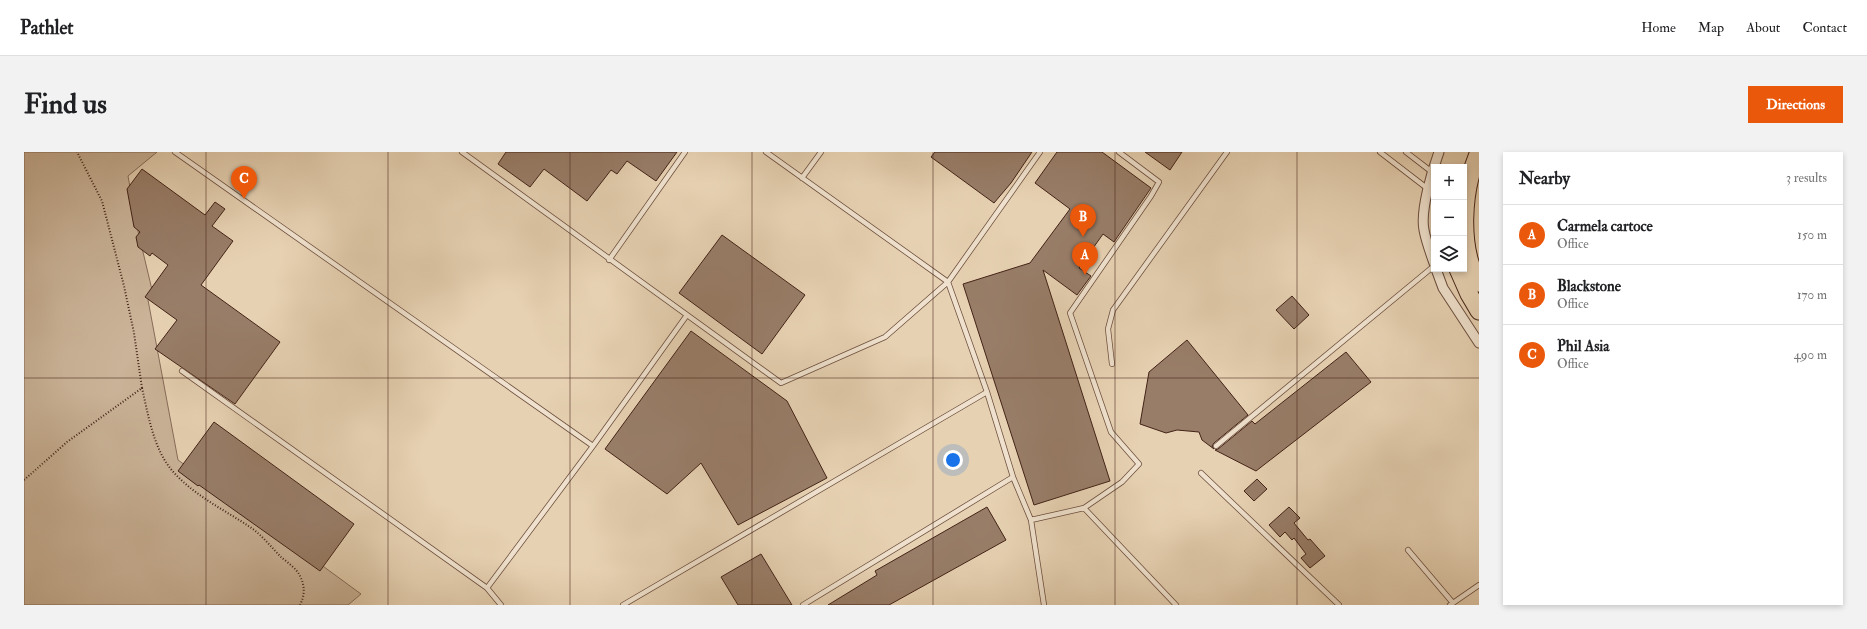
<!DOCTYPE html>
<meta charset="utf-8">
<style>
body{margin:0;font-family:"IM FELL Double Pica",serif;background:#f2f2f2;color:#202124}
.controls{position:absolute;right:12px;top:12px;display:grid;overflow:hidden;border-radius:0px;box-shadow:0 2px 6px #0003}
.controls button{width:36px;height:36px;display:grid;place-items:center;padding:0;border:0;border-bottom:1px solid #e0e0e0;background:#fff;color:#202124;font:20px sans-serif}
.you{position:absolute;left:929px;top:308px;width:14px;height:14px;margin:-10px;border:3px solid #fff;border-radius:50%;background:#1a73e8;box-shadow:0 0 0 6px #1a73e833}
.badge{display:grid;place-items:center;width:26px;height:26px;border-radius:50%;background:#ea580c;color:#fff;font-size:13px;font-weight:700}
.pin{position:absolute;translate:-50% -33px;filter:drop-shadow(0 1px 2px #0008)}
.pin::after{content:'';position:absolute;top:21px;width:14px;height:12px;background:inherit;clip-path:polygon(0 0,100% 0,50% 100%)}
.list{margin:0;padding:0;list-style:none}
h2{display:flex;justify-content:space-between;align-items:center;height:52px;margin:0;padding:0 16px;font-size:17px}
h2 small{font-size:13px;font-weight:400;color:#757577}
.list li{display:grid;grid-template-columns:26px 1fr auto;gap:12px;align-items:center;box-sizing:border-box;height:60px;padding:0 16px;border-top:1px solid #e0e0e0}
.list b{display:block;font-size:15px;white-space:nowrap}
.list p{margin:0;font-size:13px;white-space:nowrap;color:#757577}
.list em{font-size:13px;font-style:normal;color:#757577}
.icon{flex:none;width:22px;height:22px;fill:none;stroke:currentColor;stroke-width:2;stroke-linecap:round;stroke-linejoin:round}
.map{position:relative;flex:none;width:1455px;height:453px;overflow:hidden;border-radius:0px}
header{display:flex;align-items:center;gap:24px;box-sizing:border-box;height:56px;padding:0 20px;background:#fff;border-bottom:1px solid #e0e0e0}
header strong{font-size:19px}
nav{display:flex;gap:22px;margin-inline-start:auto;font-size:14px}
.intro{display:flex;align-items:center;justify-content:space-between;box-sizing:border-box;height:96px;padding:0 24px}
h1{margin:0;font-size:28px}
.button{padding:10px 18px;border-radius:0px;background:#ea580c;color:#fff;font-size:14px;font-weight:700}
main{display:flex;gap:24px;padding:0 24px}
aside{flex:1;background:#fff;border-radius:0px;box-shadow:0 2px 6px #0003}
.map>svg:first-child{display:block}
.green{fill:#cab398;stroke:#866b58}
.building{fill:#987d68;stroke:#432317}
.lines{fill:none;stroke-linecap:round;stroke-linejoin:round}
.lane-casing{stroke:#6c4e3e;stroke-width:6}
.street-casing{stroke:#6c4e3e;stroke-width:11}
.highway-casing{stroke:#432317;stroke-width:19}
.path{stroke:#432317;stroke-width:2;stroke-dasharray:1 2;stroke-linecap:butt}
.lane{stroke:#efe1cd;stroke-width:4.5}
.street{stroke:#efe1cd;stroke-width:9}
.highway{stroke:#e6d1b2;stroke-width:17}
.grid{fill:none;stroke:#432317;stroke-width:1;stroke-opacity:0.55}
</style>
<header>
<strong>Pathlet</strong>
<nav><a>Home</a><a>Map</a><a>About</a><a>Contact</a></nav>
</header>
<div class="intro"><h1>Find us</h1><a class="button">Directions</a></div>
<main>
<div class="map">
<svg width="1455" height="453" viewBox="0 0 1455 453">
<rect width="100%" height="100%" fill="#e6d1b2"/>
<filter id="stains"><feTurbulence type="fractalNoise" baseFrequency=".005" numOctaves="4"/><feColorMatrix values="0 0 0 0 .2 0 0 0 0 .09 0 0 0 0 .02 0 0 0 .5 -.17"/></filter>
<radialGradient id="worn" r=".72"><stop offset=".6" stop-color="#630" stop-opacity="0"/><stop offset="1" stop-color="#630" stop-opacity=".3"/></radialGradient>
<path class="green" d="M0,0h133l-29,24 10,55 15,63 -5,6 30,160 183,134 -13,11h-324z"/>
<path class="building" d="M482,0h171l-21,29 -29,-20 -10,13 -6,-4 -24,31 -43,-32 -14,18 -32,-23z
M911,0h97l-21,31 -17,20 -63,-46z
M1033,0h45l49,36 -37,54 -11,-8 -24,34 12,8 -14,19 -34,-25 67,211 -76,24 -71,-221 67,-21 40,-54 -35,-26z
M1121,0h37l-12,18z
M118,17l63,46 10,-13 10,7 -13,17 21,15 -32,44 79,57 -45,62 -80,-55 22,-29 -32,-23 23,-32 -16,-12 -2,3 -12,-9 -2,-10 4,-5 -6,-5 -7,-38z
M698,83l83,60 -43,59 -83,-61z
M1268,144l17,19 -15,14 -18,-19z
M667,179l96,70 40,77 -89,47 -37,-62 -34,31 -62,-45z
M1163,188l61,75 -34,28 -2,3 2,3 -12,-9 -3,-8 -22,-2 -11,3 -26,-9 9,-52z
M1322,200l25,30 -115,89 -41,-21 3,-1 34,-28 3,3z
M190,270l140,102 -34,47 -121,-86 -1,1 -20,-15z
M1233,327l10,10 -13,12 -10,-10z
M963,355l19,33 -117,65h-61l49,-30 -2,-4z
M1265,355l11,11 -6,5 14,17 2,-1 15,17 -15,12 -9,-10 5,-4 -12,-16 -2,2 -7,-8 -5,5 -11,-12z
M737,402l31,51h-54l-17,-28z"/>
<g class="lines">
<g class="lane-casing">
<path id="lane" d="M151,0l418,294
M438,0l319,231 104,-46 63,-55 92,-130
M742,0l182,130 39,110 26,85 18,43 13,85
M1356,0l48,37
M1382,0l26,20
M778,26l19,-26
M585,108l76,-108
M1088,212l-4,-35 5,-19 114,-158
M158,219l305,217
M1192,294l218,-180
M1177,321l138,132
M1060,356l92,97
M1007,368l53,-12 38,-26 17,-18 -28,-32 -41,-119 81,-117 8,-14 -40,-30
M1384,398l45,53
M477,453l-14,-17 106,-142 94,-131
M599,453l364,-213
M779,453l210,-128
M1426,453l29,-20"/>
</g>
<g class="street-casing">
<path id="street" d="M1410,111c-4,-11 -8,-22 -10,-33 -4,-19 8,-59 15,-78
M1412,117l7,19 36,55"/>
</g>
<g class="highway-casing">
<path id="highway" d="M1455,0c-17,37 -21,96 0,131
M1434,117l11,25 10,17"/>
</g>
<path class="path" d="M118,236c6,26 11,58 28,80 21,26 53,41 80,59 12,8 21,20 31,30 6,5 16,12 19,19 5,10 5,19 0,29
M0,328l43,-38 75,-54 -8,-55 -10,-47 -22,-85 -25,-49"/>
<use href="#lane" class="lane"/>
<use href="#street" class="street"/>
<use href="#highway" class="highway"/>
</g>
<path class="grid" d="M182,0v453M364,0v453M546,0v453M728,0v453M909,0v453M1091,0v453M1273,0v453M0,226h1455"/>
<rect width="100%" height="100%" filter="url(#stains)"/>
<rect width="100%" height="100%" fill="url(#worn)"/>
</svg>
<div class="controls">
<button>+</button>
<button>−</button>
<button><svg class="icon" aria-label="layers" viewBox="0 0 24 24"><path d="M12 4l9 5-9 5-9-5zM3 14l9 5 9-5"/></svg></button>
</div>
<div class="you"></div>
<div class="pin badge" style="left:1061px;top:123px">A</div>
<div class="pin badge" style="left:1059px;top:85px">B</div>
<div class="pin badge" style="left:220px;top:47px">C</div>
</div>
<aside>
<h2>Nearby<small>3 results</small></h2>
<ul class="list">
<li><span class="badge">A</span><div><b>Carmela cartoce</b><p>Office</p></div><em>150 m</em></li>
<li><span class="badge">B</span><div><b>Blackstone</b><p>Office</p></div><em>170 m</em></li>
<li><span class="badge">C</span><div><b>Phil Asia</b><p>Office</p></div><em>490 m</em></li>
</ul>
</aside>
</main>
